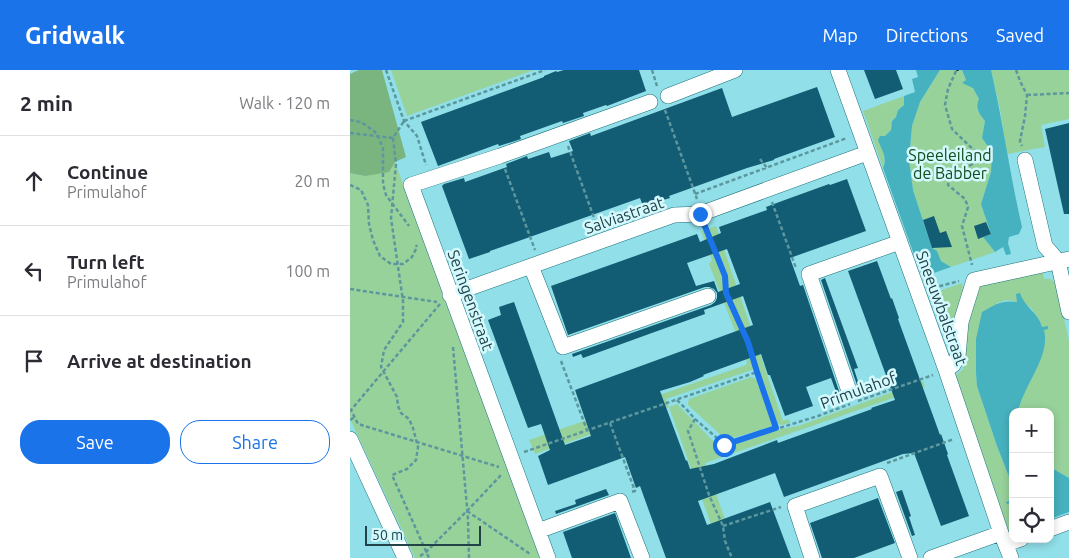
<!DOCTYPE html>
<meta charset="utf-8">
<style>
body{margin:0;font-family:Ubuntu,sans-serif;background:#f7f7f7;color:#2b2b33}
.controls{position:absolute;right:15px;bottom:15px;display:grid;overflow:hidden;border-radius:10px;box-shadow:0 2px 8px #0003}
.controls button{width:45px;height:45px;display:grid;place-items:center;padding:0;border:0;border-bottom:1px solid #e1e1e2;background:#fff;color:#2b2b33;font:25px sans-serif}
.scale{position:absolute;left:15px;bottom:12px;width:116px;box-sizing:border-box;padding-left:5px;border:2px solid #224347;border-top:0;font-size:14px;line-height:18px;white-space:nowrap;color:#224347;-webkit-text-stroke:4px #d4f9fe;paint-order:stroke}
.stop{position:absolute;width:15px;height:15px;margin:-11px;border:4px solid #1a73e8;border-radius:50%;background:#fff}
.stop.end{background:#1a73e8;border-color:#fff;box-shadow:0 1px 5px #0008}
.list{margin:0;padding:0;list-style:none}
h2{display:flex;justify-content:space-between;align-items:center;height:65px;margin:0;padding:0 20px;font-size:21px}
h2 small{font-size:16px;font-weight:400;color:#7c7c81}
.list li{display:grid;grid-template-columns:32px 1fr auto;gap:15px;align-items:center;box-sizing:border-box;height:90px;padding:0 20px;border-top:1px solid #e1e1e2}
.list b{display:block;font-size:19px;white-space:nowrap}
.list p{margin:0;font-size:16px;white-space:nowrap;color:#7c7c81}
.list em{font-size:16px;font-style:normal;color:#7c7c81}
.actions{display:flex;gap:10px;padding:15px 20px}
.actions a{flex:1;padding:11px 0;border:1px solid #1a73e8;border-radius:20px;text-align:center;font-size:18px;color:#1a73e8}
.actions .main{background:#1a73e8;color:#fff}
.icon{flex:none;width:28px;height:28px;fill:none;stroke:currentColor;stroke-width:2;stroke-linecap:round;stroke-linejoin:round}
.map{position:relative;flex:none;width:719px;height:488px;overflow:hidden}
header{display:flex;align-items:center;gap:30px;box-sizing:border-box;height:70px;padding:0 25px;background:#1a73e8;color:#fff}
header strong{font-size:24px}
nav{display:flex;gap:28px;margin-inline-start:auto;font-size:18px}
main{display:flex}
aside{flex:1;background:#fff}
.map>svg:first-child{display:block}
.green{fill:#98d29b}
.forest{fill:#7ab47e}
.water{fill:#47b2bf}
.lines{fill:none;stroke-linecap:round;stroke-linejoin:round}
.ferry{stroke:#00353a;stroke-width:1;stroke-dasharray:6 5;stroke-linecap:butt}
.building{fill:#125c74;fill-rule:evenodd}
.minor-casing{stroke:#1c727b;stroke-width:16}
.path{stroke:#5d979e;stroke-width:2.5;stroke-dasharray:4 2.5;stroke-linecap:butt}
.minor{stroke:#fff;stroke-width:15}
.route{stroke:#1a73e8;stroke-width:6}
.labels{text-anchor:middle;stroke-width:5;stroke-linejoin:round;paint-order:stroke}
.park-label{font-size:16px;fill:#104e1b;stroke:#d4f9fe}
.street-label{font-size:16px;fill:#224347;stroke:#d4f9fe}
</style>
<header>
<strong>Gridwalk</strong>
<nav><a>Map</a><a>Directions</a><a>Saved</a></nav>
</header>
<main>
<aside>
<h2>2 min<small>Walk · 120 m</small></h2>
<ul class="list">
<li><svg class="icon" aria-label="ahead" viewBox="0 0 24 24"><path d="M12 20V5M6 11l6-6 6 6"/></svg><div><b>Continue</b><p>Primulahof</p></div><em>20 m</em></li>
<li><svg class="icon" aria-label="left" viewBox="0 0 24 24"><path d="M17 20v-9H6M10 6l-5 5 5 5"/></svg><div><b>Turn left</b><p>Primulahof</p></div><em>100 m</em></li>
<li><svg class="icon" aria-label="arrive" viewBox="0 0 24 24"><path d="M6 21V4h12l-3 4 3 4H6"/></svg><div><b>Arrive at destination</b></div></li>
</ul>
<div class="actions"><a class="main">Save</a><a>Share</a></div>
</aside>
<div class="map">
<svg width="719" height="488" viewBox="0 0 719 488">
<rect width="100%" height="100%" fill="#91dfe9"/>
<path class="green" d="M41,0h143l-127,46z
M590,0h22l4,10 -3,3 10,5 6,11 -2,11 8,11 -3,17 10,14 -1,20 -10,32 10,30 -8,3 12,15 -44,15 -10,-6 -4,-10 -5,-3 -19,-58 -4,-30 3,-34 8,-24z
M641,0h78v49l-28,6 4,22 -38,7 -7,-45z
M554,26v9l-6,5 -2,7 -4,4 -1,9 -12,12c4,8 8,17 4,26l-20,-57z
M45,92l145,396h-125l-65,-139v-246l15,3z
M366,156l67,195 6,-2 1,4 -9,2 -4,-2 -18,-53 -5,-3 -2,3 -86,29 3,8 8,-3 44,45 60,-20 17,-3 125,-45 2,6 -220,76 34,95h-16l-54,-151 -134,47 -6,-14 217,-75 1,-3 -38,-98 3,-4 -11,-29z
M693,201l1,8c8,-1 10,1 13,8l12,54v137l-19,-11v-55h-32l24,-85c-3,-5 -6,-13 -10,-18 -6,-5 -10,-7 -12,-16l-2,9 -11,-2 -10,3 -21,36v34l1,13 20,60 14,36v18l-5,1 5,2 2,2v27l-3,3 -54,-160 7,-6v-31l15,-51 12,-6z
M612,213l2,12 -13,60 -22,-61 13,-4z
M401,307l5,2 17,47 -47,14 -38,-35v-3l1,-3z"/>
<path class="forest" d="M9,0h23l24,87 -11,5 -6,10 -24,4 -15,-3v-99z"/>
<path class="water" d="M566,0h24l-20,32 -8,24 -3,34 4,30 19,58 5,3 4,10 10,6 -29,10 -39,-109c5,-11 -2,-19 -5,-28l2,-4h5l6,-6 1,-9 4,-4 2,-7 6,-5v-9l11,-4 -3,-13 6,-2z
M612,0h29c12,52 19,105 31,157l-3,7 -10,3 -1,6 3,11 -5,1 -3,-8 -8,5 -12,-15 8,-3 -10,-30 10,-32 1,-20 -10,-14 3,-17c-6,-8 -10,-12 -6,-22l-6,-11 -11,-5 4,-3z
M670,223c4,14 18,19 22,34l6,-1v3l-4,1c7,26 -21,56 -26,82h-5v93l-2,-2 -4,1 -1,-2 5,-2v-18l-14,-36 -20,-60 -1,-13v-34l6,-27c14,-8 20,-12 35,-10l-1,-8z
M700,397l19,11v34l-19,7z"/>
<g class="lines">
<path class="ferry" d="M606,1l3,-1"/>
</g>
<path class="building" d="M214,0h75l7,21 -39,15 -1,-1 -23,8 1,3 -21,7 -1,-2 -42,15 1,3 -22,7 -1,-2 -60,22 -17,-44 123,-45v-1l12,-5 1,1z
M514,0h32l7,19 -28,10z
M467,17l18,50 -61,22v1l-27,8 -78,28 1,2 -27,8 -3,-8 -150,53v1l-21,7 -27,-73 2,-2 20,-6 1,4 42,-15 -1,-3 21,-8 1,3 21,-7 2,6 22,-7 -4,-10 21,-8 1,3 131,-48 10,29z
M719,53v91h-5l-19,-85z
M497,109l19,52 -76,27 10,28 3,-1 36,106 3,4 -4,2 -7,-19 -25,9 7,19 -28,10 -15,-41h-2l-7,-21 -58,21 1,1 -14,6 -30,9 26,70 1,-1 3,9 24,-5 63,-24 1,3 94,-34 -1,-1 24,-8 -47,-129 29,-10 14,38 1,-1 7,20 -1,1 42,116 1,-1 7,20 -1,1 22,61 -28,10 -27,-73 -11,1 -119,43 -9,-24 -77,28 9,24 63,-23 21,56h-125l-26,-72 -4,2 -11,-31 -77,28 -10,-29 12,-6 -9,-26 -13,4 -40,-108 13,-5 -2,-8 15,-5 51,143 26,-9 -16,-46 178,-65 -10,-29 -39,14 1,4 -56,20 -66,24 -2,-4 -8,3 -1,-3 139,-49 4,-3 2,-4v-5l-3,-4 -5,-2h-4l-137,48 -17,-49 146,-52 3,8 21,-9 -2,-6 48,-17 -1,-3 16,-6 47,-17 1,1zM377,179l13,35 -22,8 -4,-11 -18,5 -9,-23z
M584,146l6,17 6,-2 6,16 -20,1 -9,-28z
M636,152l5,12 -13,5 -4,-13z
M475,208l33,90 -4,1 6,19 -3,1v-4l-36,-105z
M256,419l3,6 -53,19 -1,-3 21,-7 -1,-4z
M552,420l9,26 -2,1 6,18 -3,1 -16,-44z
M528,428l17,45 -41,15h-32l-12,-35z
M265,443l16,45h-59l-9,-26z"/>
<g class="lines">
<g class="minor-casing">
<path id="minor" d="M488,0l108,300 55,163 10,25
M318,26l67,-26
M675,90l20,86 13,15 11,51
M181,196l32,81 145,-51
M100,225l224,-80 26,-1 167,-61
M596,300l7,-5 5,-9 3,-34 13,-42 95,-21
M498,318l-39,-114 91,-32
M0,369l55,119
M700,459l19,-7
M188,461l82,-30 22,57
M656,474l15,-5
M198,488l-137,-373 89,-29 150,-54
M462,488l-17,-52 85,-30 30,82
M581,488l70,-25"/>
</g>
<path class="path" d="M36,0l18,51 13,15 9,29
M302,0l5,16
M666,0l4,11 7,14 -2,21 -5,25 2,5
M606,1l-8,18 -3,16 7,24 26,25 1,6 -30,18 -1,7 17,14 3,8 -6,19 10,39
M677,25l42,-2
M315,40l32,89
M0,50l11,2 13,9 4,5 5,12v36l3,11 23,31
M54,51l141,-51
M0,63l43,5 11,-17
M43,68l3,26 -5,54 12,83v21l-19,28 -3,17 16,30 1,9 3,7 8,6 4,9 5,19 -2,13 -9,9 -15,6 37,83
M218,76l29,80
M410,89l7,9
M155,99l30,81
M0,115l11,5 7,15 1,19 4,16 7,16 11,8h12l9,-7 5,-10 -1,-2
M345,124l152,-56
M422,132l24,66
M356,158l19,48 1,17 22,49 9,30 20,56
M583,218l26,-7
M0,219l87,13
M90,234l-89,106 7,14 141,43
M103,277l15,172 1,39
M211,291l26,69
M327,330l11,11 7,8 -7,12 21,64 14,31 2,15 7,17
M508,331l75,-26
M345,349l30,26 93,-29 32,-12
M0,350l5,-3
M260,353l25,68 -4,1
M174,382l233,-80
M537,393l67,-24
M117,441l63,43
M373,456l58,-19
M70,486l6,-4 41,-41 34,-36"/>
<use href="#minor" class="minor"/>
</g>
<g class="lines">
<path class="route" d="M350,144l25,62 1,17 22,49 9,30 19,56 -52,17"/>
</g>
<g class="labels">
<g class="park-label">
<text x="600" y="91">Speeleiland<tspan x="600" dy="18">de Babber</tspan></text>
</g>
<g class="street-label">
<text transform="translate(274 145) rotate(-19)" y="6">Salviastraat</text>
<text transform="translate(121 230) rotate(70)" y="6">Seringenstraat</text>
<text transform="translate(592 238) rotate(70)" y="6">Sneeuwbalstraat</text>
<text transform="translate(508 320) rotate(-20)" y="6">Primulahof</text>
</g>
</g>
</svg>
<div class="controls">
<button>+</button>
<button>−</button>
<button><svg class="icon" aria-label="locate" viewBox="0 0 24 24"><circle cx="12" cy="12" r="6"/><path d="M12 2v4M12 18v4M2 12h4M18 12h4"/></svg></button>
</div>
<div class="scale">50 m</div>
<div class="stop" style="left:374px;top:375px"></div>
<div class="stop end" style="left:350px;top:144px"></div>
</div>
</main>
